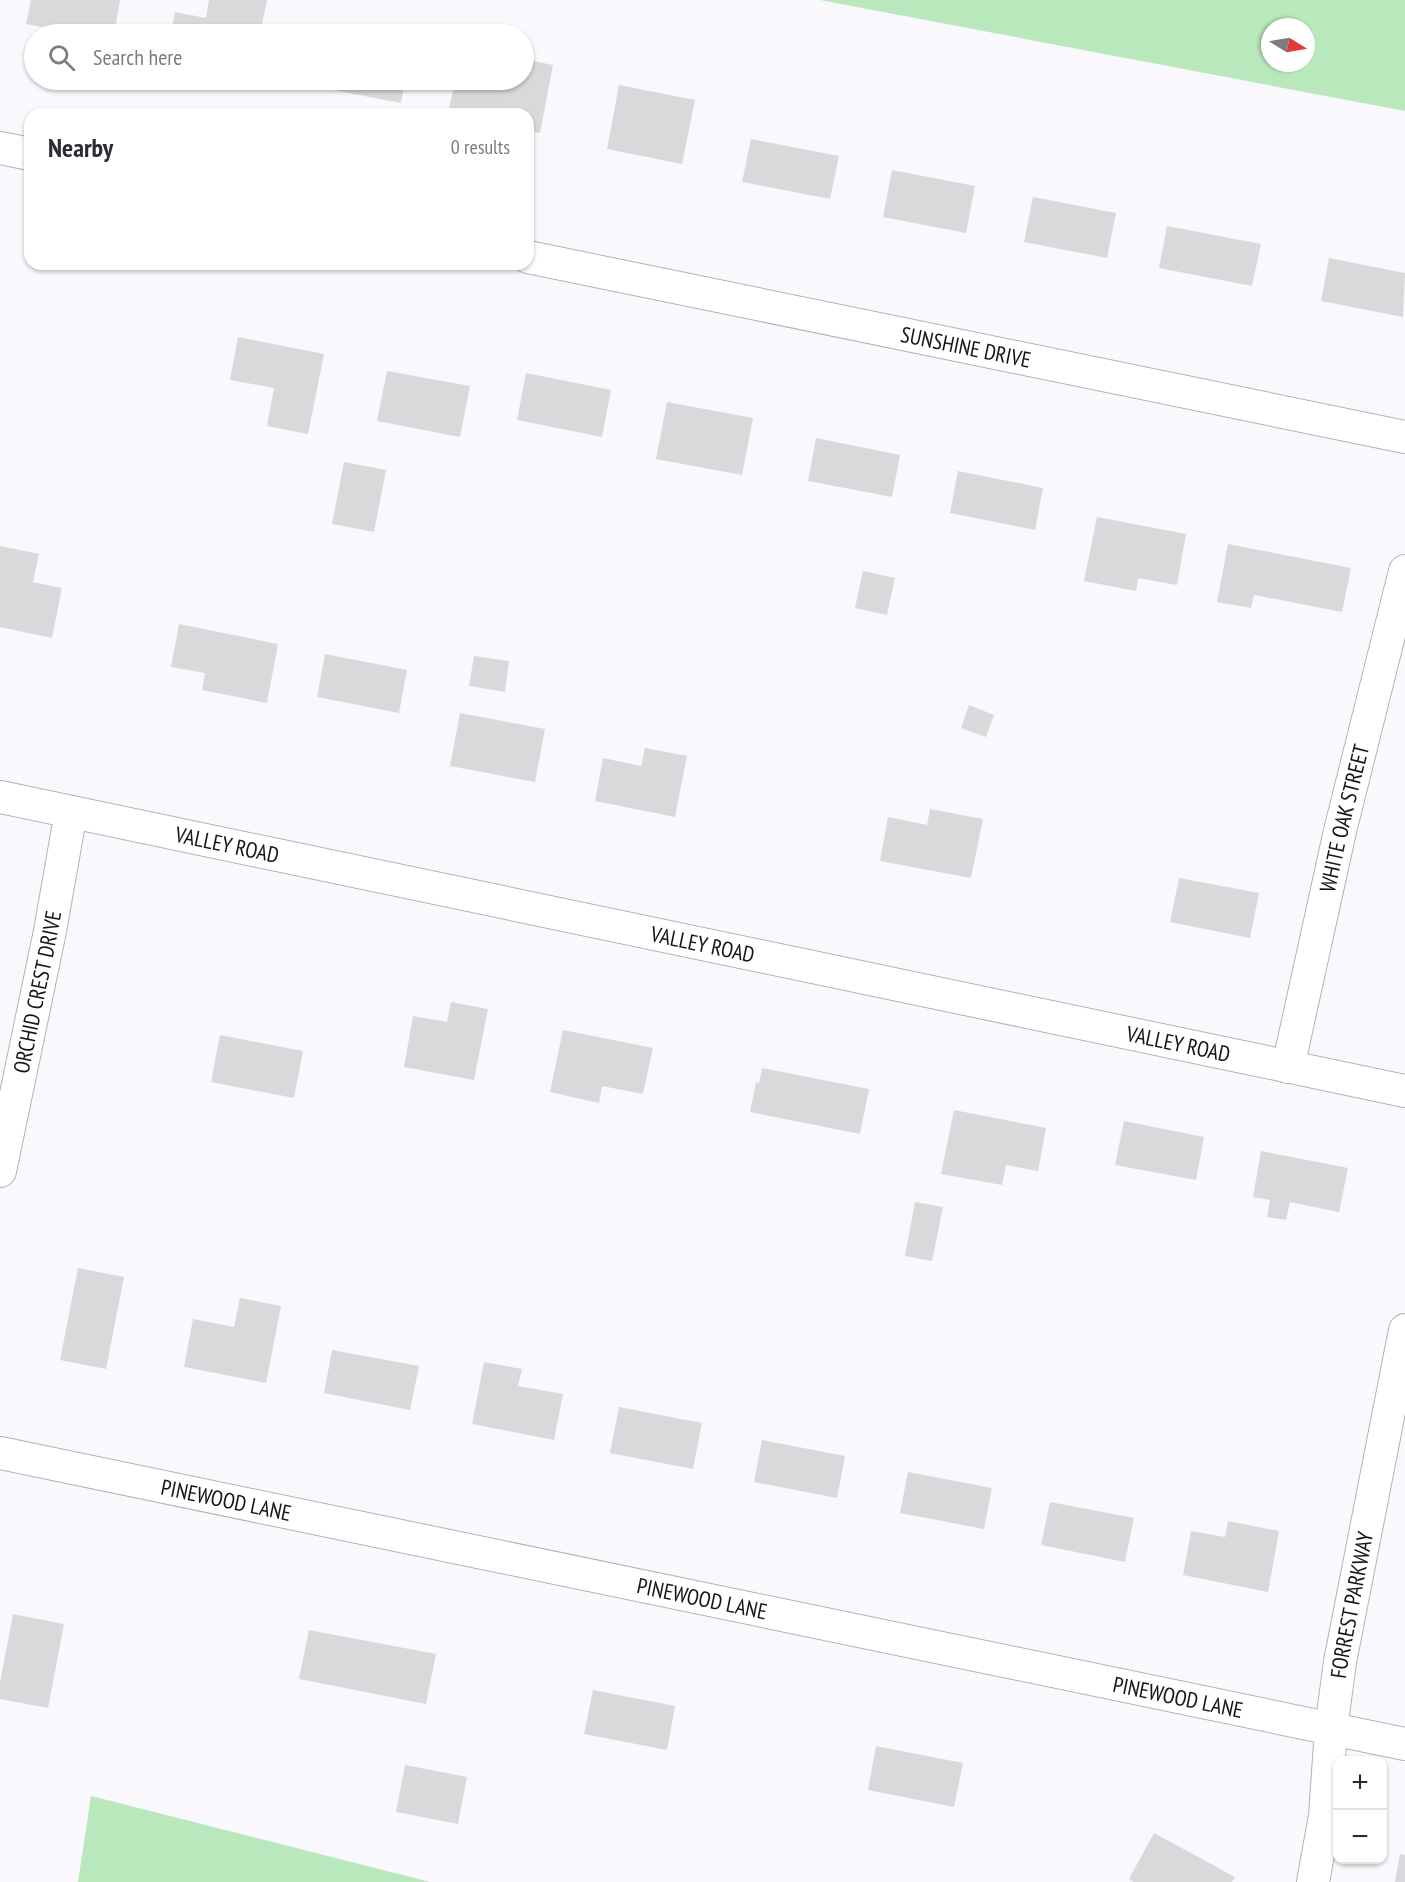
<!DOCTYPE html>
<meta charset="utf-8">
<style>
body{margin:0;font-family:"PT Sans Narrow",sans-serif;background:#f2f2f3;color:#2b2b33}
.controls{position:absolute;right:18px;bottom:18px;display:grid;overflow:hidden;border-radius:12px;box-shadow:0 2px 4px #0004}
.controls button{width:54px;height:54px;display:grid;place-items:center;padding:0;border:0;border-bottom:2px solid #e1e1e2;background:#fff;color:#2b2b33;font:30px sans-serif}
.compass{position:absolute;left:1261px;top:18px;width:54px;height:54px;border-radius:50%;background:#fff;box-shadow:0 2px 4px #0004;rotate:101deg}
.list{margin:0;padding:0;list-style:none}
h2{display:flex;justify-content:space-between;align-items:center;height:78px;margin:0;padding:0 24px;font-size:26px}
h2 small{font-size:20px;font-weight:400;color:#7c7c81}
.icon{flex:none;width:33px;height:33px;fill:none;stroke:currentColor;stroke-width:2;stroke-linecap:round;stroke-linejoin:round}
.map{position:relative;flex:none;width:1405px;height:1882px;overflow:hidden}
.search{position:absolute;background:#fff;box-shadow:0 2px 4px #0004;left:24px;top:24px;width:510px;height:66px;display:flex;align-items:center;gap:15px;box-sizing:border-box;padding:0 21px;border-radius:33px;color:#7c7c81;font-size:22px}
.panel{position:absolute;background:#fff;box-shadow:0 2px 4px #0004;left:24px;top:108px;width:510px;height:162px;border-radius:18px}
.map>svg:first-child{display:block}
.green{fill:#b8e8bc;fill-rule:evenodd}
.building{fill:#dbd8db}
.lines{fill:none;stroke-linecap:round;stroke-linejoin:round}
.minor-casing{stroke:#b4b2b6;stroke-width:34}
.minor{stroke:#fff;stroke-width:32}
.labels{text-anchor:middle;stroke-width:4.5;stroke-linejoin:round;paint-order:stroke}
.street-label{font-size:22px;fill:#161517;stroke:#faf8fc}
</style>
<div class="map">
<svg width="1405" height="1882" viewBox="0 0 1405 1882">
<rect width="100%" height="100%" fill="#faf8fc"/>
<path class="green" d="M820,0h585v111zM1270,27h36v36h-36z
M91,1796l339,86h-352z"/>
<path class="building" d="M31,0h89l-6,34h-34l-54,-10z
M209,0h58l-7,34h-89l4,-22 31,6z
M524,59l29,6 -13,68 -12,-2v-17h-80l7,-34 49,2 1,-2h19z
M318,80h87l-4,23 -84,-16z
M619,85l76,15 -13,64 -75,-15z
M751,139l88,17 -9,43 -88,-17z
M892,170l83,16 -9,47 -83,-16z
M1033,197l83,16 -9,45 -83,-16z
M1167,226l94,18 -9,42 -93,-18z
M1329,258l76,15 -2,44 -82,-16z
M238,337l86,17 -16,80 -41,-8 7,-38 -44,-8z
M387,371l83,15 -10,51 -83,-16z
M526,373l85,17 -9,47 -85,-17z
M667,402l86,16 -11,57 -86,-16z
M816,438l84,17 -8,42 -84,-16z
M344,462l42,8 -12,62 -42,-8z
M958,471l85,17 -8,42 -85,-17z
M1097,517l89,17 -9,51 -39,-7 -2,13 -52,-10z
M1228,544l123,24 -9,44 -88,-17 -3,13 -34,-6z
M0,546l39,8 -6,28 29,6 -10,50 -52,-11z
M863,571l32,7 -8,37 -32,-7z
M179,624l99,20 -11,59 -65,-13 3,-17 -34,-6z
M325,654l82,16 -8,43 -82,-16z
M474,656l35,5 -4,31 -36,-6z
M969,705l25,10 -8,22 -25,-9z
M460,713l85,16 -10,53 -85,-16z
M645,748l42,8 -12,61 -80,-16 8,-43 38,8z
M930,809l53,10 -12,59 -91,-17 8,-44 39,8z
M1179,878l80,15 -9,45 -80,-16z
M451,1002l37,7 -14,71 -70,-13 9,-51 34,6z
M563,1030l90,18 -10,46 -41,-8 -3,17 -49,-11z
M220,1035l83,16 -9,47 -83,-16z
M762,1068l107,21 -9,45 -110,-22 6,-30 3,1z
M954,1110l92,18 -8,43 -32,-6 -4,20 -61,-11z
M1124,1121l80,16 -8,43 -81,-15z
M1261,1151l87,17 -9,44 -49,-10 -4,18 -19,-3 3,-17 -17,-3z
M915,1202l28,5 -11,54 -27,-5z
M78,1268l46,9 -18,92 -46,-9z
M240,1298l41,8 -15,77 -82,-16 9,-48 41,8z
M332,1350l87,16 -9,44 -86,-17z
M484,1362l38,7 -4,17 45,8 -9,46 -82,-16z
M619,1407l83,16 -9,46 -83,-16z
M762,1440l83,16 -8,42 -83,-16z
M908,1472l84,16 -8,41 -84,-16z
M1050,1502l84,16 -9,44 -84,-17z
M1228,1521l51,10 -11,61 -85,-17 8,-44 34,6z
M13,1614l51,10 -16,84 -48,-9v-16z
M309,1630l127,24 -10,50 -127,-25z
M593,1690l82,16 -8,44 -83,-16z
M876,1746l87,17 -9,44 -86,-17z
M405,1765l62,12 -9,47 -62,-12z
M1154,1833l81,44 -3,5h-98l-5,-3z
M1400,1854l5,1v27h-10z"/>
<g class="lines">
<g class="minor-casing">
<g id="minor">
<path d="M0,148l30,6"/>
<path id="s1" d="M528,257l877,180"/>
<path id="s2" d="M0,797l1405,294"/>
<path id="s3" d="M1288,1067l52,-236 65,-260"/>
<path id="s4" d="M0,1171l50,-240 21,-119"/>
<path id="s5" d="M0,1453l1405,291"/>
<path id="s6" d="M1313,1882l12,-66 6,-87 9,-67 65,-332"/>
</g>
</g>
<use href="#minor" class="minor"/>
</g>
<g class="labels">
<g class="street-label">
<text dy="8" stroke="none"><textPath href="#s1" startOffset="447">SUNSHINE DRIVE</textPath></text>
<text dy="8" stroke="none"><textPath href="#s3" startOffset="255">WHITE OAK STREET</textPath></text>
<text dy="8" stroke="none"><textPath href="#s2" startOffset="232">VALLEY ROAD</textPath></text>
<text dy="8" stroke="none"><textPath href="#s2" startOffset="718">VALLEY ROAD</textPath></text>
<text dy="8" stroke="none"><textPath href="#s4" startOffset="183">ORCHID CREST DRIVE</textPath></text>
<text dy="8" stroke="none"><textPath href="#s2" startOffset="1204">VALLEY ROAD</textPath></text>
<text dy="8" stroke="none"><textPath href="#s5" startOffset="231">PINEWOOD LANE</textPath></text>
<text dy="8" stroke="none"><textPath href="#s5" startOffset="717">PINEWOOD LANE</textPath></text>
<text dy="8" stroke="none"><textPath href="#s6" startOffset="280">FORREST PARKWAY</textPath></text>
<text dy="8" stroke="none"><textPath href="#s5" startOffset="1203">PINEWOOD LANE</textPath></text>
</g>
</g>
</svg>
<div class="controls">
<button>+</button>
<button>−</button>
</div>
<svg class="compass" viewBox="-18 -18 36 36"><path d="M0-13l5 13h-10z" fill="#e53935"/><path d="M0 13l5-13h-10z" fill="#7c7c81"/></svg>
<div class="search"><svg class="icon" aria-label="search" viewBox="0 0 24 24"><circle cx="10" cy="10" r="6"/><path d="M15 15l6 6"/></svg>Search here</div>
<section class="panel">
<h2>Nearby<small>0 results</small></h2>
<ul class="list">
</ul>
</section>
</div>
